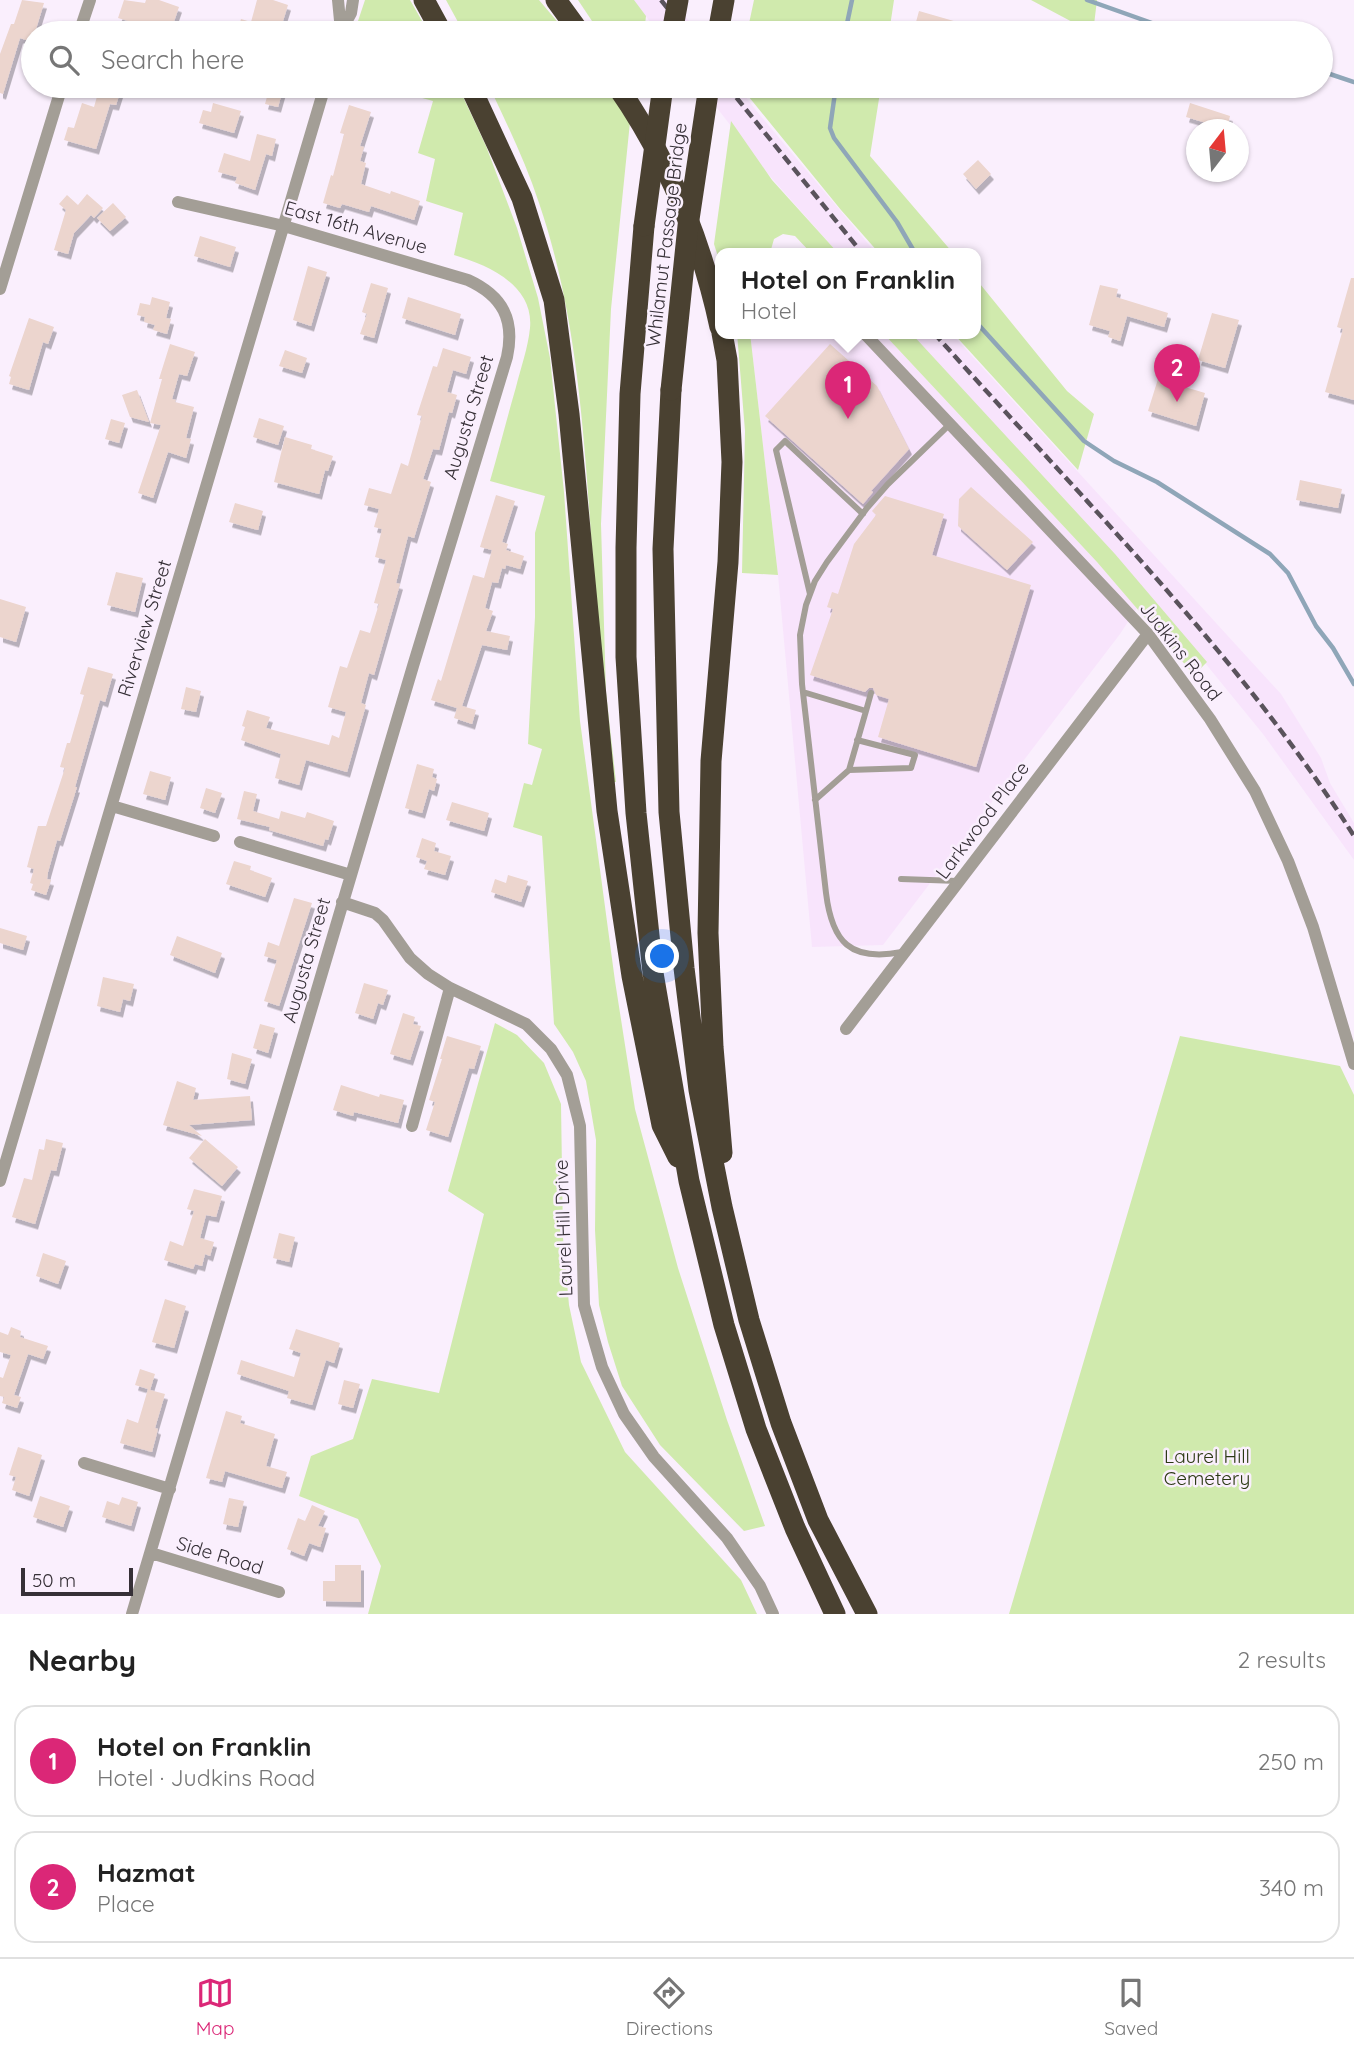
<!DOCTYPE html>
<meta charset="utf-8">
<style>
body{margin:0;font-family:Quicksand,sans-serif;background:#f6f6f6;color:#222}
.compass{position:absolute;left:1186px;top:119px;width:63px;height:63px;border-radius:50%;background:#fff;box-shadow:0 2px 5px #0004;rotate:16deg}
.scale{position:absolute;left:21px;bottom:18px;width:112px;box-sizing:border-box;padding-left:7px;border:4px solid #363037;border-top:0;font-size:19px;line-height:24px;white-space:nowrap;color:#363037;-webkit-text-stroke:5px #faeffd;paint-order:stroke}
.you{position:absolute;left:663px;top:957px;width:24px;height:24px;margin:-18px;border:5px solid #fff;border-radius:50%;background:#1a73e8;box-shadow:0 0 0 10px #1a73e833}
.badge{display:grid;place-items:center;width:46px;height:46px;border-radius:50%;background:#db2777;color:#fff;font-size:23px;font-weight:700}
.pin{position:absolute;translate:-50% -58px;filter:drop-shadow(0 2px 4px #0008)}
.pin::after{content:'';position:absolute;top:37px;width:24px;height:21px;background:inherit;clip-path:polygon(0 0,100% 0,50% 100%)}
.popup{position:absolute;left:715px;top:248px;width:266px;height:91px;box-sizing:border-box;display:grid;place-content:center;border-radius:14px;background:#fff;filter:drop-shadow(0 2px 5px #0005);font-size:23px;white-space:nowrap;color:#767676}
.popup b{font-size:26px;color:#222}
.popup::after{content:'';position:absolute;left:50%;top:100%;margin-left:-14px;border:14px solid transparent;border-top-color:#fff}
.list{margin:0;padding:0;list-style:none}
h2{display:flex;justify-content:space-between;align-items:center;height:91px;margin:0;padding:0 28px;font-size:30px}
h2 small{font-size:23px;font-weight:400;color:#767676}
.list li{display:grid;grid-template-columns:46px 1fr auto;gap:21px;align-items:center;box-sizing:border-box;height:112px;margin:0 14px 14px;padding:0 14px;border:2px solid #e0e0e0;border-radius:21px}
.list b{display:block;font-size:26px;white-space:nowrap}
.list p{margin:0;font-size:23px;white-space:nowrap;color:#767676}
.list em{font-size:23px;font-style:normal;color:#767676}
.icon{flex:none;width:38px;height:38px;fill:none;stroke:currentColor;stroke-width:2;stroke-linecap:round;stroke-linejoin:round}
.map{position:relative;flex:none;width:1354px;height:1614px;overflow:hidden}
.search{position:absolute;background:#fff;box-shadow:0 2px 5px #0004;left:21px;right:21px;top:21px;height:77px;display:flex;align-items:center;gap:18px;box-sizing:border-box;padding:0 24px;border-radius:38px;color:#767676;font-size:26px}
.sheet{height:343px;background:#fff}
nav{display:flex;justify-content:space-around;align-items:center;box-sizing:border-box;height:98px;border-top:2px solid #e0e0e0;background:#fff;font-size:19px;color:#767676}
nav a{display:grid;justify-items:center;gap:4px}
nav .on{color:#db2777}
.map>svg:first-child{display:block}
.built{fill:#f8e4fc}
.green{fill:#d0eaad}
.lines{fill:none;stroke-linecap:round;stroke-linejoin:round}
.stream{stroke:#8fa6b8;stroke-width:4.5}
.building{fill:#ecd5ce;filter:url(#shadow)}
.service{stroke:#a39e96;stroke-width:6}
.minor{stroke:#a39e96;stroke-width:12}
.motorway{stroke:#4a4131;stroke-width:21}
.rail{stroke:#5a535c;stroke-width:4.5;stroke-dasharray:10 5;stroke-linecap:butt}
.motorway-bridge{stroke:#4a4131;stroke-width:21}
.labels{text-anchor:middle;stroke-width:5;stroke-linejoin:round;paint-order:stroke}
.street-label{font-size:19px;fill:#363037;stroke:#faeffd}
.park-label{font-size:19px;fill:#2b3913;stroke:#faeffd}
</style>
<div class="map">
<svg width="1354" height="1614" viewBox="0 0 1354 1614">
<defs>
<filter id="shadow"><feDropShadow dx="3" dy="5.5" stdDeviation="0" flood-color="#0004"/></filter>
</defs>
<rect width="100%" height="100%" fill="#faeffd"/>
<path class="built" d="M633,0h40l25,33h-39z
M700,86h37l22,28 117,139h-38l-70,-79z
M750,333h133l214,229 40,46 -17,26 -237,311 -71,2 -34,-372z
M910,333h41l330,361 40,64 9,25 24,40v37l-91,-126 -71,-87z"/>
<path class="green" d="M365,0h45l19,33h-75z
M446,0h93l28,33h-103z
M578,0h56l12,16 -2,17h-44z
M754,0h140l-5,33h-142z
M1031,0h66l-4,33z
M379,86h79l28,60 31,82 21,70 12,60 14,134 16,229 35,260 20,128 43,159 49,152 38,106 -21,5 -84,-86 -38,-59 -14,-44 -9,-37 -4,-75 1,-90 -10,-59 -13,-29 -19,-28 -12,-188 -29,-9 11,-44 8,2 10,-36 -14,-5 7,-127v-84l10,-37 -55,-15c9,-31 17,-63 26,-94 5,-20 12,-39 14,-59 4,-43 -42,-63 -76,-73l9,-42 -37,-12 9,-42 -17,-6 15,-52z
M489,86h118l23,36 -19,187 -10,215 5,168 10,90h-2c-8,-77 -16,-155 -22,-233 -8,-116 -15,-235 -53,-346 -13,-40 -32,-79 -50,-117z
M740,86h141l-11,70 83,97h-74l-38,-43z
M731,121l41,59 66,73h-27l-16,-17 -12,-2 -9,5 -4,14h-50v10l-6,-19z
M976,279l91,112 27,23 -16,56 -125,-137h23z
M737,333h13l28,242 -36,-2 3,-142z
M883,333h28l204,221 92,108 -13,13 -97,-113z
M495,1023l22,12 27,28 17,41 2,134 6,67 12,57 44,90 116,128 16,34h-389l13,-48 -23,-47 -59,-23 12,-40 42,-17 19,-60 67,14 45,-179 -36,-23z
M1180,1036l160,30 14,29v519h-345z"/>
<g class="lines">
<path class="stream" d="M1087,0l79,28 25,5
M845,33l7,-33
M1321,71l33,11
M836,86l-6,42 4,10 63,84 18,31
M976,322l108,119 30,20 43,21 113,72 18,19 28,53 17,22 21,36"/>
</g>
<path class="building" d="M22,0l22,3 -12,39 -12,-4 -17,56 -3,-1v-39l11,-30h3z
M124,0l21,3 1,-3h13l20,7 -9,26h-46l4,-12 -10,-3z
M257,0h16l15,5 -6,19 -4,-1 -2,6 3,1v3h-42l4,-14 10,3z
M919,11l66,19v3h-72z
M100,86h22l-6,19 -6,-1 -14,45 -32,-9 4,-13 6,1 8,-25 12,4z
M270,86h14l-6,21 -13,-3z
M213,103l28,8 -7,22 -35,-10 4,-13 8,2z
M1190,103l40,13 -3,13 -41,-12z
M349,105l22,7 -11,34 4,1 -4,14 6,2 -5,21 29,10 1,-3 29,10 -6,19 -43,-14 -2,6 -27,-8 -2,4 -17,-5 8,-28 2,1 11,-42 -4,-1z
M257,134l19,5 -4,17 -6,-2 -11,36 -20,-7 2,-6 -19,-5 6,-19 26,8z
M978,160l13,14 -15,15 -13,-15z
M87,194l16,14 -9,10 -3,-3 -17,18 -6,21 -14,-4 12,-40 -7,-6 8,-9 11,10z
M113,203l13,14 -16,14 -13,-13z
M200,236l36,11 -6,20 -36,-11z
M308,266l19,6 -16,54 -18,-6z
M1351,278h3v122l-29,-8 18,-63 -6,-2z
M371,283l17,5 -14,50 -14,-4 7,-20 -5,-2z
M1100,285l18,4 -2,8 52,16 -4,14 -37,-11 -7,25 -12,-4 2,-6 -21,-6z
M152,297l18,5 -4,16 5,1 -4,15 -14,-4 2,-5 -11,-3 1,-5 -8,-2 3,-12 10,2z
M408,297l53,17 -6,21 -53,-17z
M1212,313l27,7 -14,48 -27,-8z
M29,318l25,9 -6,17 -5,-2 -14,48 -20,-6 2,-7 -2,-1z
M170,344l25,8 -8,24 -8,-2 -7,25 4,1 -1,2 19,5 -8,31 5,1 -5,19 -18,-6 -15,46 -15,-5 23,-68 -11,-2 12,-44h-3z
M830,344l47,42 32,63 -38,42 2,1 -10,12 -98,-88z
M443,348l28,9 -5,17 -13,-4 -6,22 10,3 -5,18 -3,-1 -10,38 -6,-1 -10,30 8,3 -17,56 -6,-2 -12,47 4,1 -26,91 -5,-2 -8,30 5,2 -19,67 -41,-12 -7,25 -24,-7 6,-24 -40,-14 4,-13 -3,-1 5,-16 23,7 -4,11 63,17 3,-10 7,3 7,-26 -18,-5 12,-41 7,2 13,-38 10,3 9,-29 -5,-1 12,-43 -11,-3 7,-28 -8,-2 5,-18 -15,-4 5,-17 22,6 10,-31 7,3 14,-50 -5,-1 16,-49 4,1z
M285,350l22,8 -5,15 -23,-7z
M1158,379l47,14 -9,33 -48,-15z
M137,390l12,32 -19,-5 -8,-22z
M259,418l25,8 -6,19 -25,-8z
M111,419l14,4 -6,20 -14,-4z
M285,437l27,8 -1,4 22,7 -5,15 -3,-1 -6,24 -45,-12z
M1300,480l42,9 -4,19 -42,-8z
M971,487l62,55 -26,28 -49,-44 1,-27z
M496,495l19,6 -13,41 6,2 -2,6 18,6 -4,13 -14,-4 -1,4 -3,-1 -4,15 -6,-1 -7,26 8,3 -7,20 24,5 -3,14 -25,-5 -20,61 14,4 -4,14 -18,-6 3,-10 -26,-8 7,-21 3,2 32,-106 11,3 8,-28 -12,-3z
M885,496l59,18 -12,41 99,30 -55,182 -98,-30 11,-38 -13,-4 -3,-7h-4l-4,4 -55,-17 23,-66 -6,-2 5,-15 6,2 16,-50 22,-29 -4,-4z
M235,503l28,8 -5,19 -29,-8z
M116,572l27,6 -8,34 -28,-7z
M0,599l26,8 -10,35 -16,-5z
M88,667l25,7 -8,28 -5,-2 -25,87h2l-17,54 -3,-1 -9,32 -1,7 4,1 -5,15 -15,-5 2,-6 -3,-1 4,-14 -7,-2 11,-41h8l19,-58 -5,-1 7,-24h3l14,-48 -4,-1z
M186,687l15,4 -5,21 -15,-3z
M417,764l17,5 -2,8 5,2 -3,12 -5,-2 -7,24 -17,-5z
M150,771l21,6 -6,23 -22,-6z
M206,788l16,5 -7,20 -15,-5z
M244,791l13,3 -4,17 26,8 2,-8 24,7 2,-6 27,9 -6,19 -3,-1 -2,7 -54,-16 1,-3 -33,-8z
M452,802l37,11 -5,18 -38,-11z
M422,838l14,5 -2,8 17,5 -6,19 -21,-6 3,-8 -11,-4z
M234,861l17,5 -1,4 22,8 -7,19 -39,-13z
M508,875l20,6 -7,21 -30,-10 4,-13 11,4z
M294,898l18,5 -33,103 -15,-5 13,-41 -13,-4 4,-14 11,4z
M0,928l27,8 -4,14 -23,-7z
M177,936l45,17 -7,20 -45,-18z
M103,977l31,7 -4,17 -7,-2 -3,13 -23,-6z
M364,983l24,7 -5,15 -5,-2 -5,16 -18,-6z
M403,1013l12,4 -2,7 8,2 -11,34 -20,-6z
M260,1024l15,4 -7,25 -15,-5z
M447,1036l34,10 -7,23 -5,-1 -21,69 -22,-7 9,-28 -6,-2 13,-41h-2z
M232,1053l20,6 -7,25 -18,-5z
M177,1081l19,7 -3,12 57,-4 2,24 -63,5 13,11 -39,-11z
M341,1085l38,12 1,-3 24,6 -6,23 -44,-11 -1,4 -20,-6z
M46,1139l17,4 -7,28 -5,-1 -16,54 -23,-7 12,-39 8,2 7,-31 5,1z
M205,1139l33,28 -16,19 -33,-28z
M194,1189l28,7 -6,21 -10,-2 -6,23 14,4 -4,14 -5,-2 -3,12 -7,-2 -2,5 -29,-9 6,-19 13,5 11,-35 -7,-2z
M279,1233l16,4 -6,25 -16,-4z
M43,1253l23,8 -8,23 -22,-8z
M165,1299l21,7 -12,42 -22,-6z
M11,1327l10,4 -1,6 28,9 -5,13 -15,-5 -14,41 7,2 -4,11 -15,-5 2,-6 -4,-1v-19l3,1 8,-23 -11,-3v-20l8,3z
M296,1329l44,14 -6,20 -8,-3 -14,45 -25,-7 2,-7 -52,-17 4,-14 53,17 7,-24 -12,-4z
M140,1369l15,5 -5,16 15,4 -10,34 3,1 -6,23 -32,-9 7,-24 11,4 10,-34 -13,-4z
M344,1380l16,4 -7,24 -15,-4z
M226,1411l16,5 -2,7 35,11 -9,32 21,6 -5,16 -57,-17 -3,11 -16,-4z
M18,1447l24,8 -13,41 -17,-6 4,-13 -7,-2z
M40,1496l30,10 -7,21 -30,-10z
M122,1497l16,5 -7,24 -29,-9 5,-16 12,4z
M229,1498l15,3 -6,26 -15,-3z
M312,1505l13,6 -7,15 8,2 -6,19 -11,-4 -5,13 -17,-7 11,-31 7,3z
M335,1565h26v37l-38,-1v-20h12z"/>
<g class="lines">
<path class="service" d="M810,594l-34,-144 9,-9 78,73
M803,692l63,19 -17,59 -34,30
M866,711l5,-18
M849,770l62,-2 4,-13 -58,-15
M901,879l57,2
M902,952c-52,10 -70,-10 -76,-59l-24,-209 -2,-49 6,-30 9,-24 12,-19 40,-54 21,-24 62,-60"/>
<path class="minor" d="M338,0l3,31
M341,31l10,-18 2,-13
M79,33l11,-33
M0,289l62,-203
M864,333l284,301 62,85 45,72 33,70 25,66 41,137
M112,806l102,30
M240,842l111,33
M342,902l33,11 8,7 27,38 18,16 22,14 76,36 25,25 16,26 13,51 4,179 18,62 22,47 30,43 73,81 33,48 13,28
M846,1029l302,-395
M412,1126l38,-138
M0,1181l325,-1095
M84,1463l86,26
M151,1553l128,39
M132,1614l281,-948 94,-309c8,-37 -4,-61 -39,-77l-184,-54 -106,-24"/>
<path class="motorway" d="M424,0l18,33
M556,0l24,33
M718,33l6,-33
M470,86l52,112 32,102 15,114 38,397 25,165 30,149 16,32
M617,86c51,73 84,153 103,241
M644,226l-14,168 -4,154v109l10,156 17,160 36,208 35,144 32,104 39,99 40,86
M722,333l5,27 5,102 -4,100 -17,199 -3,172 5,114 9,106
M671,390l-8,159 6,263 15,156 15,122 23,117 27,113 32,103 37,97 49,94"/>
<path class="rail" d="M661,0l26,33
M727,86l135,167
M934,333c145,163 302,317 420,503"/>
<path class="motorway-bridge" d="M672,33l6,-33
M644,226l19,-140
M671,390l17,-164 21,-140"/>
</g>
<g class="labels">
<g class="street-label">
<text transform="translate(356 227) rotate(16)" y="7">East 16th Avenue</text>
<text transform="translate(666 235) rotate(-83)" y="7">Whilamut Passage Bridge</text>
<text transform="translate(468 417) rotate(-73)" y="7">Augusta Street</text>
<text transform="translate(144 628) rotate(-73)" y="7">Riverview Street</text>
<text transform="translate(1181 651) rotate(52)" y="7">Judkins Road</text>
<text transform="translate(982 820) rotate(-53)" y="7">Larkwood Place</text>
<text transform="translate(306 960) rotate(-74)" y="7">Augusta Street</text>
<text transform="translate(563 1228) rotate(-92)" y="7">Laurel Hill Drive</text>
<text transform="translate(220 1555) rotate(17)" y="7">Side Road</text>
</g>
<g class="park-label">
<text x="1207" y="1463">Laurel Hill<tspan x="1207" dy="22">Cemetery</tspan></text>
</g>
</g>
</svg>
<svg class="compass" viewBox="-18 -18 36 36"><path d="M0-13l5 13h-10z" fill="#e53935"/><path d="M0 13l5-13h-10z" fill="#767676"/></svg>
<div class="scale">50 m</div>
<div class="you"></div>
<div class="pin badge" style="left:848px;top:419px">1</div>
<div class="popup"><b>Hotel on Franklin</b>Hotel</div>
<div class="pin badge" style="left:1177px;top:402px">2</div>
<div class="search"><svg class="icon" aria-label="search" viewBox="0 0 24 24"><circle cx="10" cy="10" r="6"/><path d="M15 15l6 6"/></svg>Search here</div>
</div>
<section class="sheet">
<h2>Nearby<small>2 results</small></h2>
<ul class="list">
<li><span class="badge">1</span><div><b>Hotel on Franklin</b><p>Hotel · Judkins Road</p></div><em>250 m</em></li>
<li><span class="badge">2</span><div><b>Hazmat</b><p>Place</p></div><em>340 m</em></li>
</ul>
</section>
<nav>
<a class="on"><svg class="icon" aria-label="map" viewBox="0 0 24 24"><path d="M3 6l6-2 6 2 6-2v14l-6 2-6-2-6 2zM9 4v14M15 6v14"/></svg>Map</a>
<a><svg class="icon" aria-label="directions" viewBox="0 0 24 24"><path d="M12 3l9 9-9 9-9-9zM9 14v-3h6M13 9l2 2-2 2"/></svg>Directions</a>
<a><svg class="icon" aria-label="saved" viewBox="0 0 24 24"><path d="M7 4h10v16l-5-4-5 4z"/></svg>Saved</a>
</nav>
